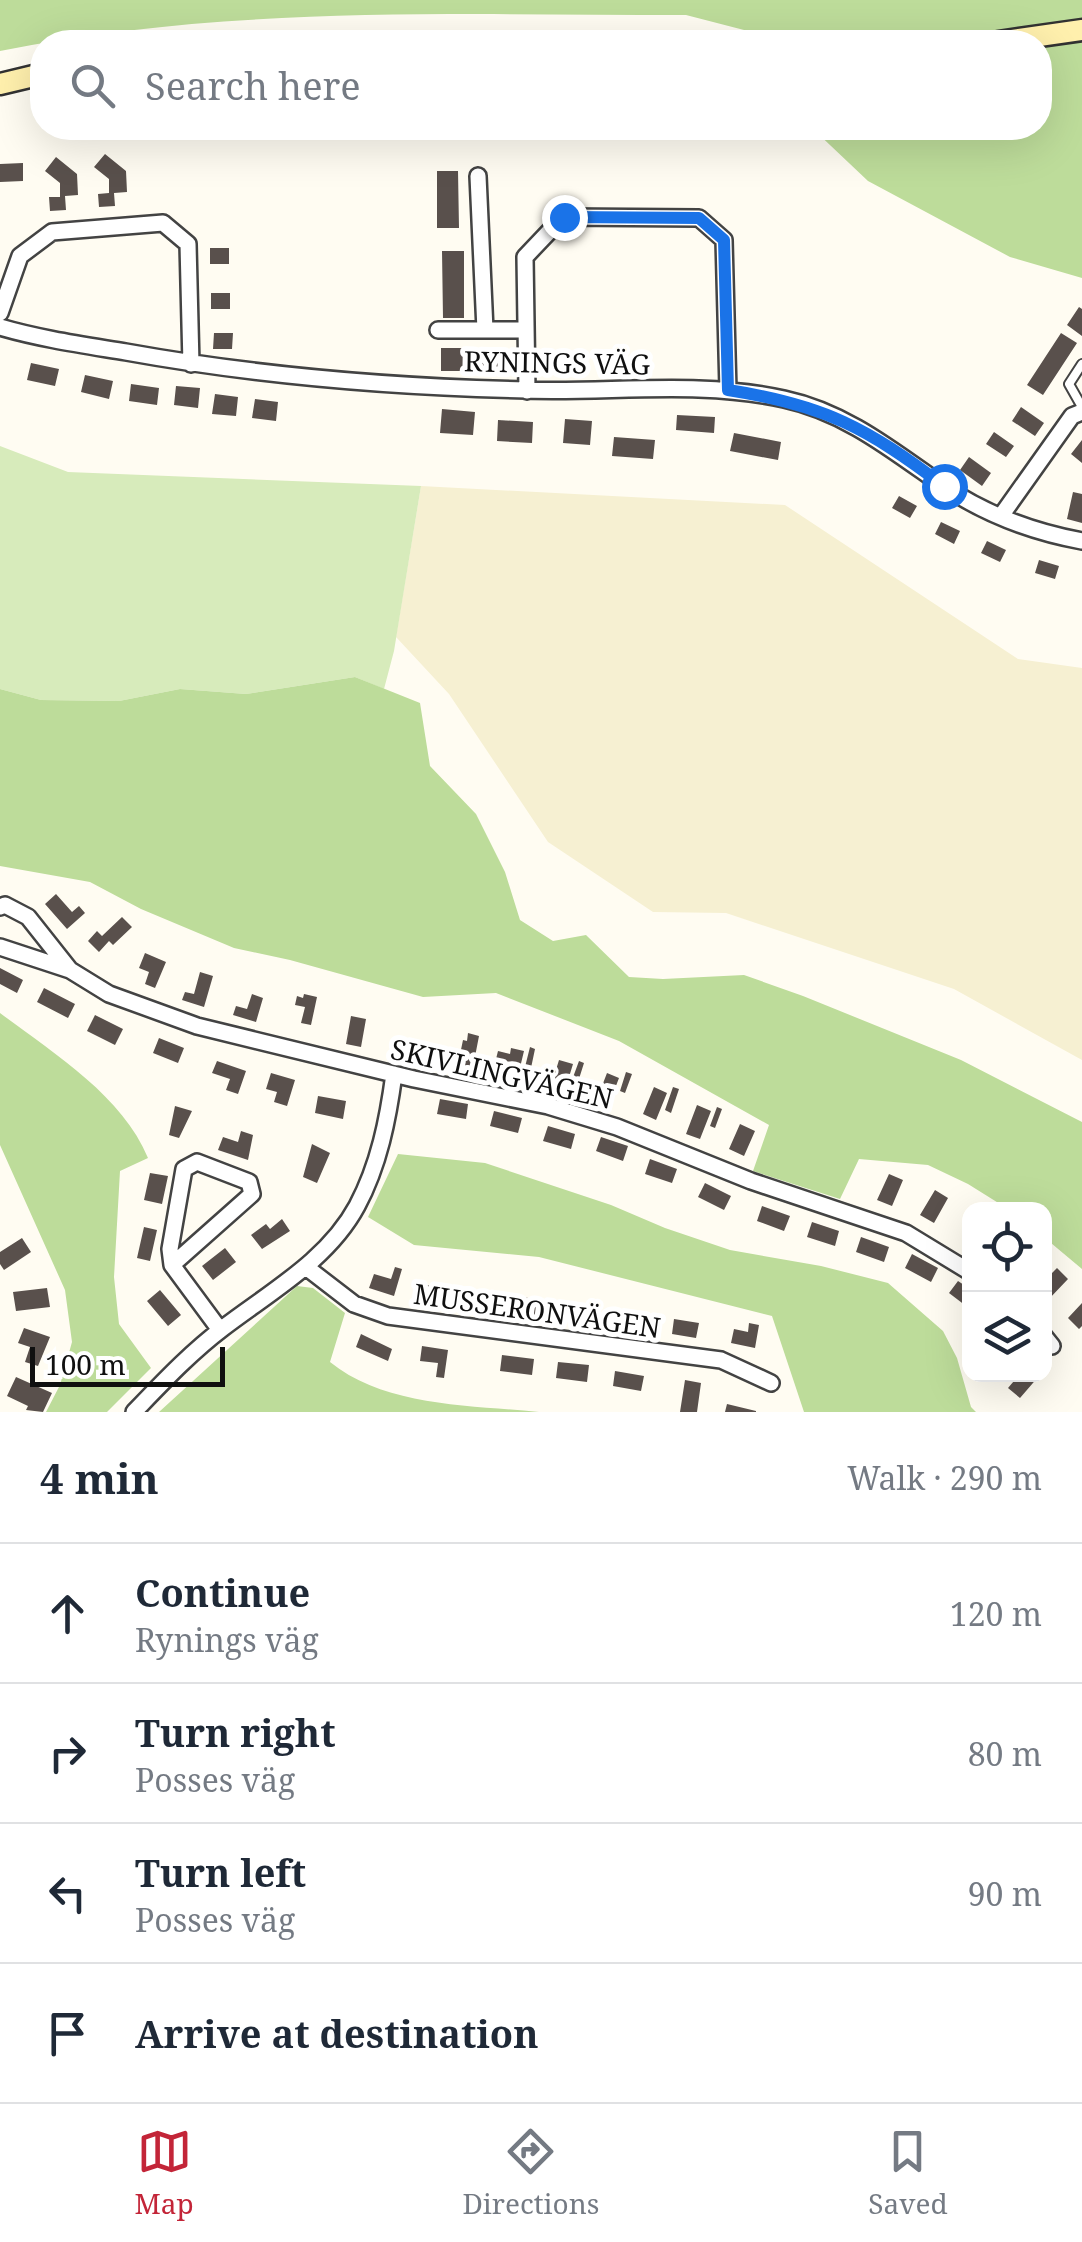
<!DOCTYPE html>
<meta charset="utf-8">
<style>
body{margin:0;font-family:"Noto Serif",serif;background:#f2f2f3;color:#1f2937}
.controls{position:absolute;right:30px;bottom:30px;display:grid;overflow:hidden;border-radius:20px;box-shadow:0 10px 40px #0002}
.controls button{width:90px;height:90px;display:grid;place-items:center;padding:0;border:0;border-bottom:2px solid #e0e1e3;background:#fff;color:#1f2937;font:50px sans-serif}
.scale{position:absolute;left:30px;bottom:25px;width:195px;box-sizing:border-box;padding-left:10px;border:5px solid #101010;border-top:0;font-size:28px;line-height:35px;white-space:nowrap;color:#101010;-webkit-text-stroke:8px #fff;paint-order:stroke}
.stop{position:absolute;width:30px;height:30px;margin:-22px;border:8px solid #1a73e8;border-radius:50%;background:#fff}
.stop.end{background:#1a73e8;border-color:#fff;box-shadow:0 2px 10px #0008}
.list{margin:0;padding:0;list-style:none}
h2{display:flex;justify-content:space-between;align-items:center;height:130px;margin:0;padding:0 40px;font-size:42px}
h2 small{font-size:32px;font-weight:400;color:#747a83}
.list li{display:grid;grid-template-columns:65px 1fr auto;gap:30px;align-items:center;box-sizing:border-box;height:140px;padding:0 40px;border-top:2px solid #e0e1e3}
.list b{display:block;font-size:38px;white-space:nowrap}
.list p{margin:0;font-size:32px;white-space:nowrap;color:#747a83}
.list em{font-size:32px;font-style:normal;color:#747a83}
.icon{flex:none;width:55px;height:55px;fill:none;stroke:currentColor;stroke-width:2;stroke-linecap:round;stroke-linejoin:round}
.map{position:relative;flex:none;width:1082px;height:1412px;overflow:hidden}
.search{position:absolute;background:#fff;box-shadow:0 10px 40px #0002;left:30px;right:30px;top:30px;height:110px;display:flex;align-items:center;gap:25px;box-sizing:border-box;padding:0 35px;border-radius:40px;color:#747a83;font-size:38px}
.sheet{height:690px;background:#fff}
nav{display:flex;justify-content:space-around;align-items:center;box-sizing:border-box;height:140px;border-top:2px solid #e0e1e3;background:#fff;font-size:28px;color:#747a83}
nav a{display:grid;justify-items:center;gap:5px}
nav .on{color:#c32538}
.map>svg:first-child{display:block}
.farmland{fill:#f6f0d2}
.green{fill:#d7ebbb}
.forest{fill:#bddc9a}
.building{fill:#59504c}
.lines{fill:none;stroke-linecap:round;stroke-linejoin:round}
.lane-casing{stroke:#434343;stroke-width:12}
.street-casing{stroke:#434343;stroke-width:20}
.secondary-casing{stroke:#323232;stroke-width:25}
.lane{stroke:#fff;stroke-width:8}
.street{stroke:#fff;stroke-width:15}
.secondary{stroke:#fff0ad;stroke-width:20}
.route{stroke:#1a73e8;stroke-width:12}
.labels{text-anchor:middle;stroke-width:10;stroke-linejoin:round;paint-order:stroke}
.street-label{font-size:28px;fill:#101010;stroke:#fff}
</style>
<div class="map">
<svg width="1082" height="1412" viewBox="0 0 1082 1412">
<rect width="100%" height="100%" fill="#fffcf2"/>
<path class="farmland" d="M421,486l364,19 233,154 64,9v392l-128,-71 -228,-76 -73,-1 -105,-70 -99,-148 -53,-57z"/>
<path class="green" d="M0,446l68,26 353,14 -27,165 -10,38 -29,-12 -109,17 -66,-5 -61,12 -78,-1 -41,-11z"/>
<path class="forest" d="M0,0h1082v278l-72,-21 -142,-76 -56,-53h228v-86h-290l-6,-12 -58,-15c-230,0 -460,-10 -686,36z
M355,677l65,26 10,63 46,48 29,58 15,48 33,21 33,-6 43,42 34,2 81,-4 59,21 158,64 121,62v147l-37,-31 -1,-28 -36,-1 -40,-25 -40,-19 -69,-6 -19,40 -87,-28 16,-46 -150,-84 -123,-48 -73,4 -133,-37 -56,-12 -93,-39 -51,-27 -90,-16v-177l41,11 78,1 61,-12 66,5z
M0,1013c53,40 122,82 148,145l-28,13 -6,106 5,47 32,44 -44,44h-61l14,-27 12,-43 -7,-52 -65,-145z
M398,1154l87,9 126,42 54,23 65,22 91,16 67,17 55,48 14,27 14,49 5,5h-172l-32,-96 -233,-59 -125,-12 -46,-28z
M297,1286l16,2 32,25 -15,49c55,45 141,43 209,50h-380z"/>
<path class="building" d="M105,154l21,17 1,21 -13,1 1,13 -16,1 -1,-13 11,-1v-14l-15,-12z
M56,157l21,17 1,21 -13,1 1,14 -16,1 -1,-14h11v-14l-15,-12z
M23,163v18l-23,1v-18z
M437,171h21l1,57h-22z
M210,248h19v16h-19z
M442,251h22v67h-21z
M211,293h19v16h-19z
M1079,307l3,2v27l-15,-11z
M214,333h19l-1,16h-19z
M1061,333l16,10 -34,52 -16,-10z
M441,348h65v23h-65z
M31,363l28,6 -4,17 -28,-6z
M85,375l28,6 -4,18 -28,-7z
M131,384l28,4 -2,17 -28,-4z
M176,386l24,2 -2,20 -24,-3z
M215,394l23,3 -2,19 -24,-2z
M255,399l23,3 -2,19 -24,-3z
M1021,407l23,16 -9,13 -23,-15z
M442,409l33,3 -2,23 -33,-2z
M677,415l38,2 -1,16 -38,-3z
M565,419l27,2 -2,24 -27,-2z
M498,420l35,2 -1,21 -35,-2z
M994,432l20,14 -8,11 -20,-13z
M734,433l47,9 -3,18 -48,-9z
M614,437l41,3 -2,19 -41,-3z
M1082,440v23l-11,-9z
M969,457l22,16 -9,13 -22,-16z
M1073,492l9,2v29l-15,-4z
M899,496l18,10 -7,12 -18,-10z
M941,522l19,9 -6,13 -19,-10z
M987,541l19,9 -6,12 -19,-9z
M1039,560l20,6 -4,13 -20,-6z
M56,894l16,18 7,-6 6,7 -18,16 -22,-25z
M122,917l10,10 -19,18 -4,-4 -10,11 -11,-11 9,-10 5,5z
M145,953l21,9 -11,26 -10,-4 4,-12 -10,-4z
M0,968l23,12 -6,13 -17,-9z
M200,972l13,4 -9,31 -22,-7 3,-8 9,2z
M44,988l31,16 -7,14 -31,-16z
M252,994l11,4 -7,24 -23,-7 3,-9 11,3z
M304,994l13,3 -6,28 -10,-2 4,-16 -10,-2 2,-9 6,2z
M95,1015l28,14 -8,16 -28,-14z
M351,1016l15,3 -5,28 -15,-3z
M468,1033l11,3 -7,36 -15,-3 6,-29 4,1z
M159,1038l25,10 -6,15 -25,-10z
M530,1047l5,2 -4,19 -6,-1z
M511,1048l13,3 -7,29 -11,-2 3,-16 -13,-3 2,-8 12,3z
M559,1060l14,4 -8,26 -14,-4z
M217,1061l29,10 -8,23 -12,-4 4,-11 -18,-6z
M579,1061l5,2 -6,19 -6,-2z
M626,1072l6,2 -7,19 -5,-2z
M271,1073l24,7 -8,26 -13,-4 3,-10 -11,-3z
M607,1073l12,5 -10,26 -12,-5z
M654,1087l13,6 -11,27 -13,-6z
M673,1087l6,2 -8,24 -6,-3z
M318,1096l28,5 -3,18 -28,-6z
M440,1099l28,5 -2,15 -29,-5z
M697,1105l14,6 -11,28 -14,-5z
M175,1106l17,5 -13,27 -10,-3z
M717,1107l5,2 -7,19 -5,-2z
M494,1111l28,7 -4,15 -28,-7z
M740,1124l15,7 -11,25 -15,-7z
M548,1126l27,8 -4,15 -28,-8z
M241,1131l12,4 -5,25 -30,-10 5,-13 15,5z
M601,1137l27,9 -5,15 -27,-10z
M312,1144l18,9 -13,30 -14,-6z
M650,1159l27,10 -5,14 -27,-9z
M150,1173l18,3 -6,28 -18,-4z
M889,1174l14,6 -11,26 -15,-6z
M705,1183l26,13 -7,14 -26,-13z
M935,1190l13,8 -14,25 -14,-8z
M762,1206l28,10 -6,15 -27,-10z
M282,1219l8,12 -28,18 -11,-14 15,-11 4,5z
M812,1222l27,9 -4,15 -28,-9z
M144,1227l13,3 -7,31 -13,-3z
M861,1237l28,10 -5,15 -28,-10z
M22,1238l9,14 -27,18 -4,-6v-12z
M225,1248l11,14 -23,18 -11,-14z
M912,1254l26,14 -7,14 -26,-14z
M395,1267l7,2 -8,27 -25,-8 5,-14 17,5z
M1057,1268l11,11 -20,21 -4,-3v-16z
M958,1281l12,8v20l-21,-16z
M426,1285l29,4 -3,16 -28,-5z
M47,1288l3,19 -34,4 -3,-19z
M160,1290l21,25 -13,11 -21,-25z
M505,1295l32,4 -2,16 -32,-4z
M565,1302l25,4 -2,15 -25,-4z
M1082,1303v23l-3,3 -11,-11z
M620,1310l29,5 -3,15 -29,-4z
M674,1319l25,4 -3,15 -24,-4z
M749,1323l10,2 -4,23 -24,-5 3,-14 14,3z
M24,1328l26,9 -12,29 -13,-4 5,-15 -12,-4z
M361,1334l31,15 -4,12 -32,-14z
M422,1346l26,4 -4,28 -8,-1 2,-14 -18,-2z
M502,1355l32,4 -2,16 -32,-4z
M558,1362l31,3 -2,17 -31,-4z
M615,1371l29,5 -3,15 -28,-5z
M1020,1374l19,2 -19,22 -12,-10z
M16,1377l36,16 -9,19 -17,-2 2,-4 -21,-10z
M685,1380l16,3 -4,29h-17z
M727,1404l29,7v1h-31z"/>
<g class="lines">
<g class="lane-casing">
<path id="lane" d="M1082,364l-13,20 13,23"/>
</g>
<g class="street-casing">
<path id="street" d="M478,176l7,154
M0,313l20,-57 32,-24 111,-9 25,21 3,120
M0,327c41,12 84,18 126,25 133,24 266,35 400,38 85,3 174,-10 258,9 61,13 108,51 158,86 41,28 91,47 140,56
M438,330h88
M527,391l-2,-134 38,-40 136,1 25,22 4,150
M1001,516l71,-100 10,-4
M0,907l5,-2 23,12 42,53
M0,947l70,23 39,24 88,32 217,53 134,27 69,21 134,54 155,52 64,39
M172,1265l80,-71 -3,-12 -52,-20 -13,7 -14,80 2,16 48,65
M306,1267l48,37 34,12 333,44 50,23
M1044,1336l8,10
M134,1412c28,-29 56,-59 89,-84 47,-36 105,-68 134,-122 22,-41 31,-87 37,-132"/>
</g>
<g class="secondary-casing">
<path id="secondary" d="M998,42l84,-12
M0,84l42,-10"/>
</g>
<use href="#lane" class="lane"/>
<use href="#street" class="street"/>
<use href="#secondary" class="secondary"/>
</g>
<g class="lines">
<path class="route" d="M564,217l135,1 25,22 4,150c97,15 139,38 216,96"/>
</g>
<g class="labels">
<g class="street-label">
<text transform="translate(557 363) rotate(1)" y="10">RYNINGS VÄG</text>
<text transform="translate(502 1074) rotate(13)" y="10">SKIVLINGVÄGEN</text>
<text transform="translate(537 1311) rotate(8)" y="10">MUSSERONVÄGEN</text>
</g>
</g>
</svg>
<div class="controls">
<button><svg class="icon" aria-label="locate" viewBox="0 0 24 24"><circle cx="12" cy="12" r="6"/><path d="M12 2v4M12 18v4M2 12h4M18 12h4"/></svg></button>
<button><svg class="icon" aria-label="layers" viewBox="0 0 24 24"><path d="M12 4l9 5-9 5-9-5zM3 14l9 5 9-5"/></svg></button>
</div>
<div class="scale">100 m</div>
<div class="stop" style="left:944px;top:486px"></div>
<div class="stop end" style="left:564px;top:217px"></div>
<div class="search"><svg class="icon" aria-label="search" viewBox="0 0 24 24"><circle cx="10" cy="10" r="6"/><path d="M15 15l6 6"/></svg>Search here</div>
</div>
<section class="sheet">
<h2>4 min<small>Walk · 290 m</small></h2>
<ul class="list">
<li><svg class="icon" aria-label="ahead" viewBox="0 0 24 24"><path d="M12 20V5M6 11l6-6 6 6"/></svg><div><b>Continue</b><p>Rynings väg</p></div><em>120 m</em></li>
<li><svg class="icon" aria-label="right" viewBox="0 0 24 24"><path d="M7 20v-9h11M14 6l5 5-5 5"/></svg><div><b>Turn right</b><p>Posses väg</p></div><em>80 m</em></li>
<li><svg class="icon" aria-label="left" viewBox="0 0 24 24"><path d="M17 20v-9H6M10 6l-5 5 5 5"/></svg><div><b>Turn left</b><p>Posses väg</p></div><em>90 m</em></li>
<li><svg class="icon" aria-label="arrive" viewBox="0 0 24 24"><path d="M6 21V4h12l-3 4 3 4H6"/></svg><div><b>Arrive at destination</b></div></li>
</ul>
</section>
<nav>
<a class="on"><svg class="icon" aria-label="map" viewBox="0 0 24 24"><path d="M3 6l6-2 6 2 6-2v14l-6 2-6-2-6 2zM9 4v14M15 6v14"/></svg>Map</a>
<a><svg class="icon" aria-label="directions" viewBox="0 0 24 24"><path d="M12 3l9 9-9 9-9-9zM9 14v-3h6M13 9l2 2-2 2"/></svg>Directions</a>
<a><svg class="icon" aria-label="saved" viewBox="0 0 24 24"><path d="M7 4h10v16l-5-4-5 4z"/></svg>Saved</a>
</nav>
